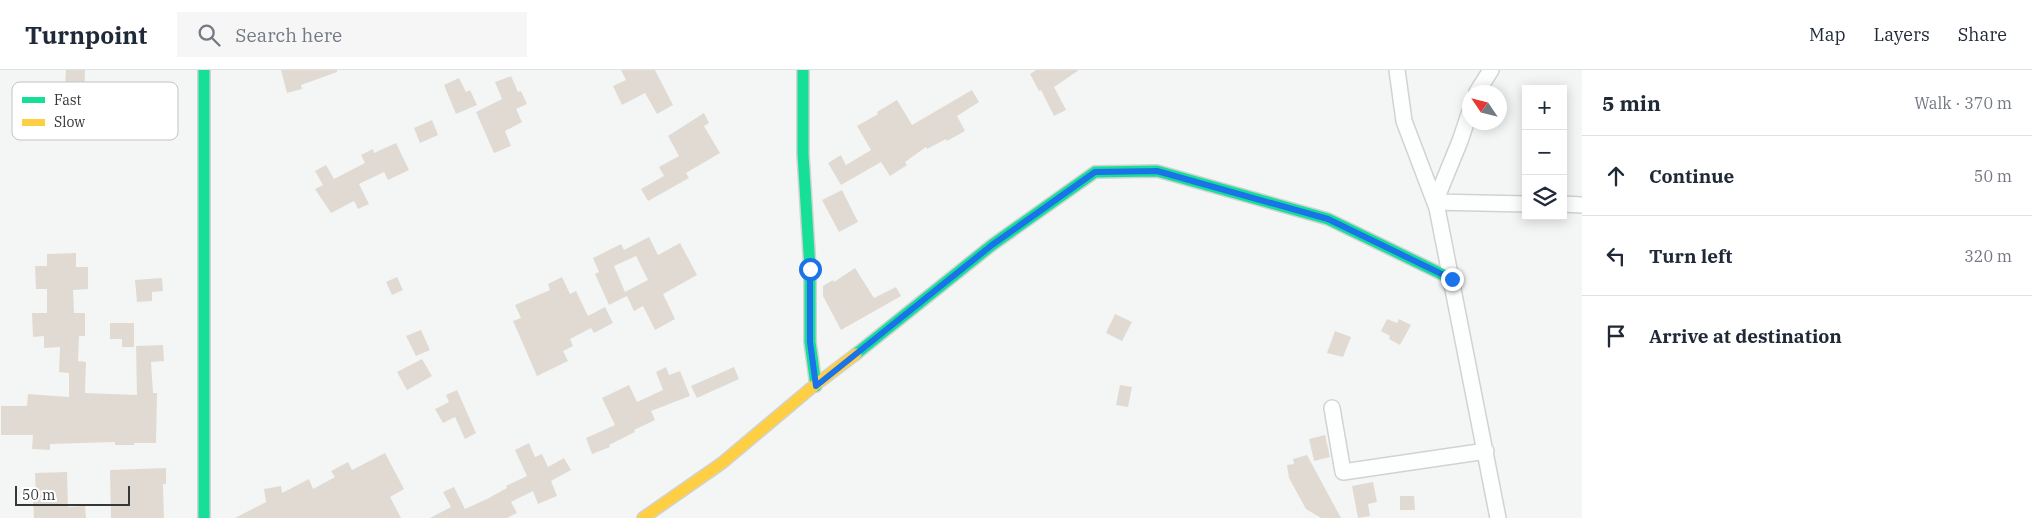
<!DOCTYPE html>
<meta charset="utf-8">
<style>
body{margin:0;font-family:"IBM Plex Serif",serif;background:#f6f6f7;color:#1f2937}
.controls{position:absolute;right:15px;top:15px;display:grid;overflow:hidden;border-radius:0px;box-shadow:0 2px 12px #0003}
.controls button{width:45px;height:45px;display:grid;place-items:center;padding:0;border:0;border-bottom:1px solid #e0e1e3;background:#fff;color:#1f2937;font:25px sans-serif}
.compass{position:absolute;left:1462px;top:15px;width:45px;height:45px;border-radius:50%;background:#fff;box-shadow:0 2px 12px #0003;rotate:305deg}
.scale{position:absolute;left:15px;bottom:12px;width:115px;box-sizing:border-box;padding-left:5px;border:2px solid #363838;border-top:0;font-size:14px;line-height:18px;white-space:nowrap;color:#363838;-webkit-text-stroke:4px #fff;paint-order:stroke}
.stop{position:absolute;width:15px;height:15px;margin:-11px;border:4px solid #1a73e8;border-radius:50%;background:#fff}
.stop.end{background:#1a73e8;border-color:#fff;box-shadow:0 1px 5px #0008}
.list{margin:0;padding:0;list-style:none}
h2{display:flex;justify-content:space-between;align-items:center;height:65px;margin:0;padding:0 20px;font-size:21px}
h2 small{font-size:16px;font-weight:400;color:#747a83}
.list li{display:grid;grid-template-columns:32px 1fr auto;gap:15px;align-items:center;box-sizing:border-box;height:80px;padding:0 20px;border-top:1px solid #e0e1e3}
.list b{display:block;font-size:19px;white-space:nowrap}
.list em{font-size:16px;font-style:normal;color:#747a83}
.icon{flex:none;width:28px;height:28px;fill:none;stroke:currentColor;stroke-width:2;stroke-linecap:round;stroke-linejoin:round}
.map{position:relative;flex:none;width:1582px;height:448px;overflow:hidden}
header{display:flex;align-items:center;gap:30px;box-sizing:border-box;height:70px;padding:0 25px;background:#fff;border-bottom:1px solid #e0e1e3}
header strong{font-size:24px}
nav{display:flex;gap:28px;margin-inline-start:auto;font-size:18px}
.search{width:350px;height:45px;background:#f6f6f7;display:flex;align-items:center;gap:12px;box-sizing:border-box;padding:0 18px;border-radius:0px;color:#747a83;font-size:19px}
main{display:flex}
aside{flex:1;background:#fff}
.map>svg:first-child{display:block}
.building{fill:#e1dad3;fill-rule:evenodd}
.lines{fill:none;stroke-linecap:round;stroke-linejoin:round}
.street-casing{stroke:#d1d3d2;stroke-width:18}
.fast-casing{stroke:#d1d3d2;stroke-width:14}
.slow-casing{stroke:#d1d3d2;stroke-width:14}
.street{stroke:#fdfefe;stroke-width:15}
.fast{stroke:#16e098;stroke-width:11}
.slow{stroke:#ffcf43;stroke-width:11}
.route{stroke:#1a73e8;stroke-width:6}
.key{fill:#fff;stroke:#c3c3c3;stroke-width:1}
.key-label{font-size:14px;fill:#363838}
</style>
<header>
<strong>Turnpoint</strong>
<div class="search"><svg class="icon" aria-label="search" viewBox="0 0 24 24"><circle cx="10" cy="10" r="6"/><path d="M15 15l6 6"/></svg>Search here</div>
<nav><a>Map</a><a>Layers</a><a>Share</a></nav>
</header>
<main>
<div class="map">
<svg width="1582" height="448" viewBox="0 0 1582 448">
<rect width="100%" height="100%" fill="#f3f6f5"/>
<path class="building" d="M66,0h19l-1,38h-9v7h-12z
M281,0h56v2l-36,13 1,4 -15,4z
M621,0h34l18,35 -16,9 -12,-21 -23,12 -9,-19 13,-6z
M1036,0h43l-25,17 12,23 -12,6 -13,-26 -2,1 -9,-17z
M511,6l7,16 3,-1 6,13 -11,5 6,13 -17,9 6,15 -17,7 -18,-41 26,-13 -7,-17z
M459,8l7,14 4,-2 7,15 -21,9 -12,-29z
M972,20l7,12 -22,14 8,15 -18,10 -1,-2 -19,10 -1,-2 -21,15 2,3 -17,11 -9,-14 -40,23 -13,-22 13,-8 5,10 25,-15 -14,-24 21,-12 -1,-2 20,-12 15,25z
M704,43l5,10 -5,3 16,27 -34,20 3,5 -41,23 -7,-12 23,-13 -5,-9 20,-11 -11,-20z
M432,50l6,15 -18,8 -6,-15z
M396,73l13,27 -21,10 -4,-8 -25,12 10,20 -11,5 -4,-8 -23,12 -16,-24 8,-4 -8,-14 11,-6 8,14 31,-16 -4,-8 12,-6 1,4z
M842,120l16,32 -19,10 -17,-32z
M649,167l9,18 22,-12 17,32 -34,19 12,25 -20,11 -12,-24 -9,5 -7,-15 -18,9 -14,-31 4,-2 -6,-14 28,-14 3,6zM636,186l12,24 -23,12 -11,-26z
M76,183v14h12v22l-15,1 1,23h11v23h-6l-1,25 8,1 -1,31 52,2 -1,-49 27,-1 1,16 -13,1 2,31h4l-1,50h-22v2h-19v-3l-65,2v6l-18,-1 1,-14h-32v-29h26l1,-12 41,3v-24l-10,-1 1,-25 -16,1v-12l-11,1 -1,-24h15v-24h-11l-1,-23h12v-12z
M855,198l19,30 22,-11 5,9 -60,34 -18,-34v-10l10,-6 1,2z
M397,207l6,13 -11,5 -6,-13z
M562,207l8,17 6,-3 12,25 17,-9 8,16 -19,10 -3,-5 -21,11 3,7 -10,5 5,10 -31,15 -24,-55 8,-3 -6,-13 35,-15 -2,-6z
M162,208l1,13 -11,1v9l-15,1 -2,-22z
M1115,244l17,8 -10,19 -16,-8z
M1387,249l10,4 2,-4 12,6 -11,20 -11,-6 1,-3 -9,-5z
M110,253h24v24h-12v-8h-12z
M421,260l9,20 -14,6 -10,-20z
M1335,261l16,6 -8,20 -16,-4z
M422,289l10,17 -25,14 -10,-18z
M666,297l3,8 11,-4 10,25 -39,15 4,9 -21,10 1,2 -26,13 1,2 -18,7 -6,-16 29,-13 -13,-27 27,-13 8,17 26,-12 -7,-18z
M734,297l5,12 -42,19 -6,-12z
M1120,315l12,2 -4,20 -12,-2z
M457,320l19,43 -11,6 -10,-22 -12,6 -8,-14 14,-7 -3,-7z
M1325,365l5,22 -16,4 -5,-22z
M529,373l6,14 7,-3 6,13 16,-9 7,12 -20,11 6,15 -19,8 -5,-13 -22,11 6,11 -10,5h-77l21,-11 -8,-15 11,-5 11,22 22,-10 20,-11 -1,-2 21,-10 -12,-26z
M385,383l19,36 -14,8 11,21h-166l31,-16 -2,-13 17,-3 1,7 27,-14 4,10 22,-12 -4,-6 17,-9 4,8z
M1307,385l34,63h-20l-15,-9 -17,-31 -2,-13 7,-1 -1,-5z
M166,398v16h-3l1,34h-53l-1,-48z
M67,402l1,35 17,-1 1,12h-52l-1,-17h3l-1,-28z
M1373,412l4,20 -9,2 2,12 -12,2 -6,-32z
M1400,426h14l1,14h-15z"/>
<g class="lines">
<g class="street-casing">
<path id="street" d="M1397,0l7,51 33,87 61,310
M1477,22l14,-22
M1470,41l-10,30 -25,61 91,2
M1563,134l19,1
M1332,338l11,64 143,-21"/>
</g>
<g class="fast-casing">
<path id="fast" d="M204,0v448
M803,0v84l7,115v73l6,44
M856,284l136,-109 103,-73 62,-1 171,48 124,60"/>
</g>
<g class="slow-casing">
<path id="slow" d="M643,448l79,-55 88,-74 46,-35"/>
</g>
<use href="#street" class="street"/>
<use href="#fast" class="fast"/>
<use href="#slow" class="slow"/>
</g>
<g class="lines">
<path class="route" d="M810,199v73l6,44 176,-141 103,-73 62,-1 171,48 124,60"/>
</g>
<rect x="12" y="12" width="166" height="58" rx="8" class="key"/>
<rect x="22" y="27" width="23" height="6" fill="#16e098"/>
<rect x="22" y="49" width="23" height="7" fill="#ffcf43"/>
<g class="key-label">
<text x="54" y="35">Fast</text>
<text x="54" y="57">Slow</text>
</g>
</svg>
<div class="controls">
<button>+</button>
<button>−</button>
<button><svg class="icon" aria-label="layers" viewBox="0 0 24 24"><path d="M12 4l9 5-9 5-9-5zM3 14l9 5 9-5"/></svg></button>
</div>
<svg class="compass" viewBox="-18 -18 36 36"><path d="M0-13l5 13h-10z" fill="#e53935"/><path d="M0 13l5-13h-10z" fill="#747a83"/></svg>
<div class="scale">50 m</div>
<div class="stop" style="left:810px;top:199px"></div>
<div class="stop end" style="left:1452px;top:209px"></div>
</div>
<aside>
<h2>5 min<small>Walk · 370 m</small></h2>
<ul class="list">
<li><svg class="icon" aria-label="ahead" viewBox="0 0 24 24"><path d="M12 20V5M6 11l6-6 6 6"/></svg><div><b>Continue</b></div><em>50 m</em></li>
<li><svg class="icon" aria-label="left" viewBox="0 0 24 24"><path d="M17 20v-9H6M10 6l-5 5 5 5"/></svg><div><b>Turn left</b></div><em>320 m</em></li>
<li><svg class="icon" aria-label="arrive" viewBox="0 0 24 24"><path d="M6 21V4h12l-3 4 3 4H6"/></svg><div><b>Arrive at destination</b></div></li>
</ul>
</aside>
</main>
